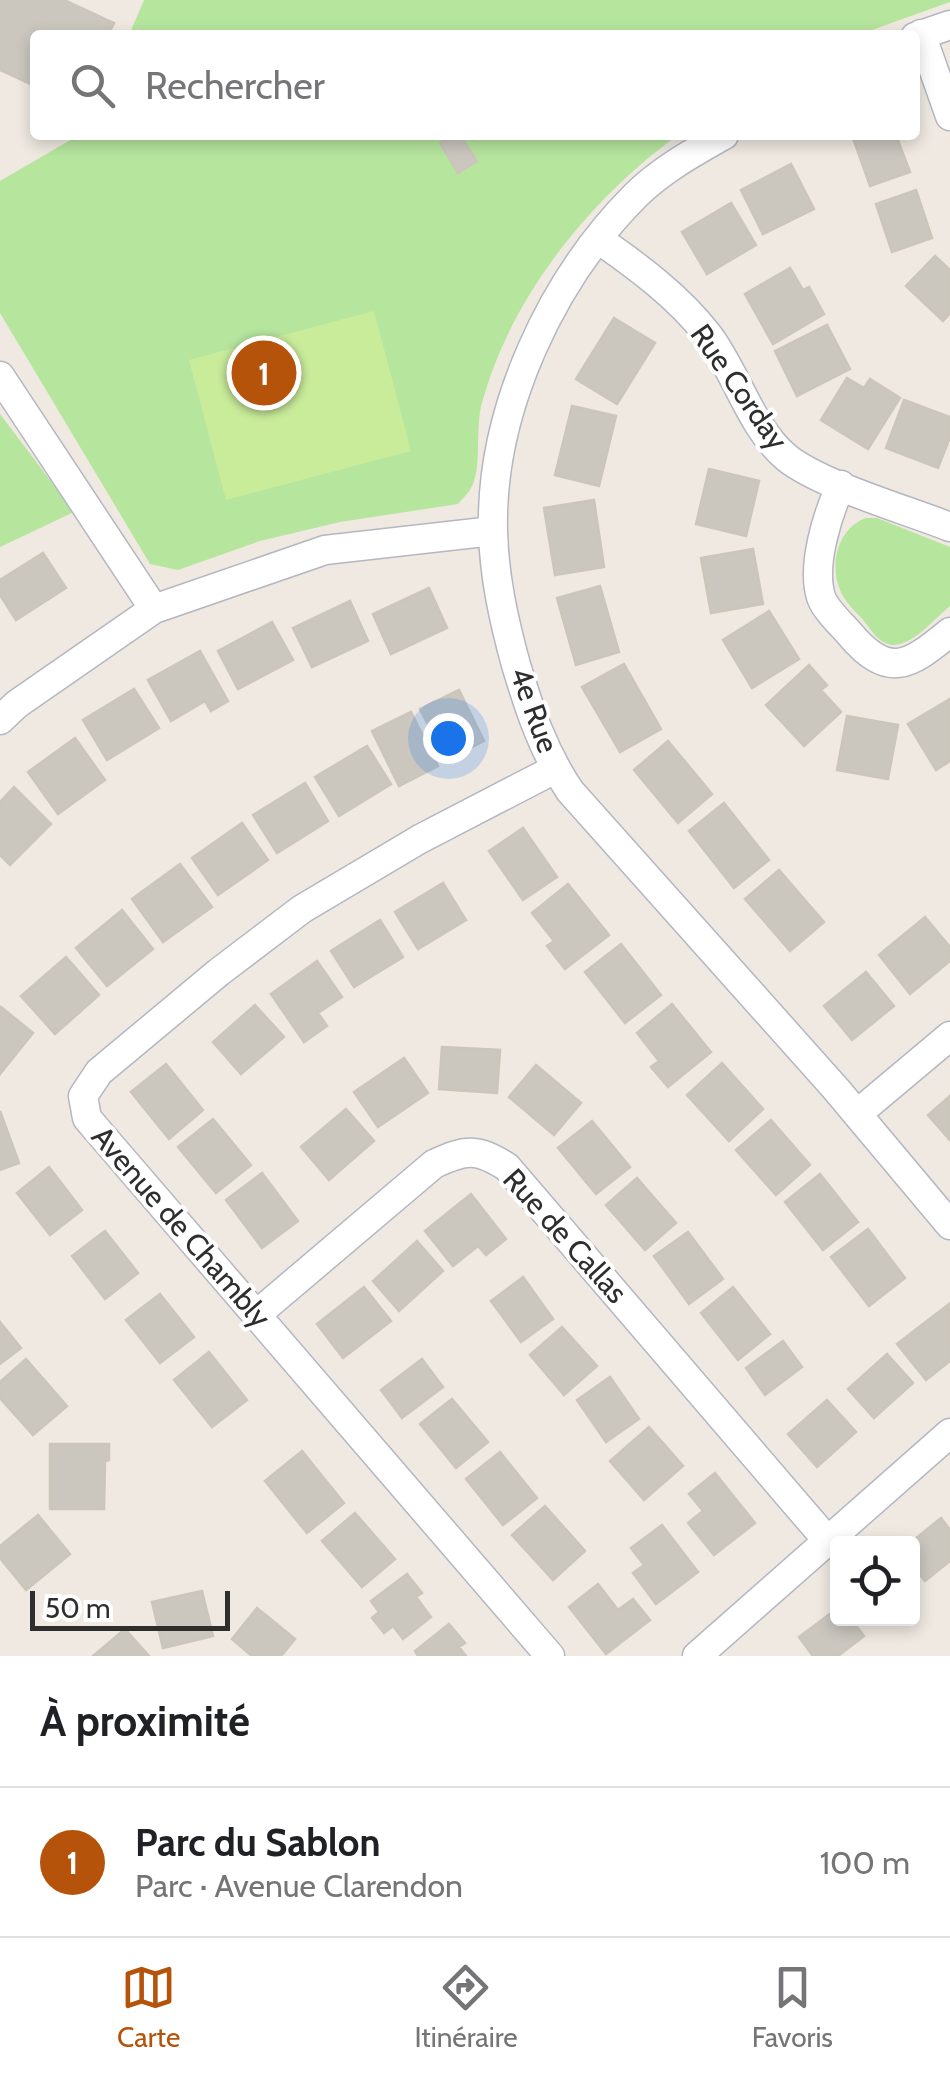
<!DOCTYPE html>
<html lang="fr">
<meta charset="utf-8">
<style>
body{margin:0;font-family:Cabin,sans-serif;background:#f6f6f6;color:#202124}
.controls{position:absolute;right:30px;bottom:30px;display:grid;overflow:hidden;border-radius:10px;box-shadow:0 5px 15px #0003}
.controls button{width:90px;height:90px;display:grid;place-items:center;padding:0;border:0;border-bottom:2px solid #e0e0e0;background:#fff;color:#202124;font:50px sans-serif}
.scale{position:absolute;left:30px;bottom:25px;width:200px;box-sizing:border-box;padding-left:10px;border:5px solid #2e2e2e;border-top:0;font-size:28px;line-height:35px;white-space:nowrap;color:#2e2e2e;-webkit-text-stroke:8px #fff;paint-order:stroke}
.you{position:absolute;left:448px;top:738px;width:35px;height:35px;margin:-25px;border:8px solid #fff;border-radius:50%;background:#1a73e8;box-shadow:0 0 0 15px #1a73e833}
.badge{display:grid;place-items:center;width:65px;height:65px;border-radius:50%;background:#b45309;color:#fff;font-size:32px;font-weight:700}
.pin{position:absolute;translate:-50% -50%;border:5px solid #fff;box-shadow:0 2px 10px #0006}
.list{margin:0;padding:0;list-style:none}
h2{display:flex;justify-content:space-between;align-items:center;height:130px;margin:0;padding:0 40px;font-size:42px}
h2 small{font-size:32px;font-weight:400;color:#757577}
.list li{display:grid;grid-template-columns:65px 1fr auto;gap:30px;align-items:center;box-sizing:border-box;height:150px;padding:0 40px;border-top:2px solid #e0e0e0}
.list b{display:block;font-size:38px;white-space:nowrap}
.list p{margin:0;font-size:32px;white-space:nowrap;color:#757577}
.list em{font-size:32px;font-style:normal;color:#757577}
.icon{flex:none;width:55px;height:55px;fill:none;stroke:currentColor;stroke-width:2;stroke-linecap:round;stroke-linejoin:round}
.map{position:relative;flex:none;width:950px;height:1656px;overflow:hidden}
.search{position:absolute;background:#fff;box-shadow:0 5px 15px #0003;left:30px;right:30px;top:30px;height:110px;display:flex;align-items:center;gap:25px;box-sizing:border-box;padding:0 35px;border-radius:10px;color:#757577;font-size:38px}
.sheet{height:280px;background:#fff}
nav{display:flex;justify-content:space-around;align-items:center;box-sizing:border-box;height:140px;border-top:2px solid #e0e0e0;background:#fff;font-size:28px;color:#757577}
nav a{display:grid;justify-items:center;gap:5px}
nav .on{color:#b45309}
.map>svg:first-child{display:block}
.green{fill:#b6e59e}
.pitch{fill:#c9ec9a}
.building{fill:#cbc7bf;stroke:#cbc5ba;stroke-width:2.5}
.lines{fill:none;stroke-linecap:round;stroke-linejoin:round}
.minor-casing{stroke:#b4b7c1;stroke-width:31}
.minor{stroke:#fff;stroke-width:28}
.labels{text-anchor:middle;stroke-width:8;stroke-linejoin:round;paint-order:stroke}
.street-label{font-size:30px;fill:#2e2e2e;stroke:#fff}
</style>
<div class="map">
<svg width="950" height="1656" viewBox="0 0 950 1656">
<rect width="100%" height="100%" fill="#efe9e1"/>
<path class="green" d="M144,0h806v2l-92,33h-729z
M79,135h599c-88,64 -167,161 -196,268 -7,23 0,63 -10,83 -3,7 -10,13 -14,18l-118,18 -80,19 -82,29 -28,-6 -150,-251v-132z
M0,414l74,98 -74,35z
M866,518h11l73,29v59c-15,12 -36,39 -57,39 -14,-1 -21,-14 -29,-24 -8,-9 -20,-20 -24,-31 -11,-26 -2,-62 26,-72z"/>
<path class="pitch" d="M374,311l37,140 -185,49 -37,-140z"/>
<path class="building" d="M0,0h64l50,23 -6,12h-73v51l-35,-16z
M453,135h7l17,26 -19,12 -18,-30z
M860,135h36l14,37 -40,14 -17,-48z
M791,164l23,45 -51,25 -22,-44z
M916,190l16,48 -40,14 -16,-48z
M731,203l25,42 -49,29 -25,-42z
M935,256l15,14v43l-7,8 -37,-35z
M790,268l13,22 6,-3 15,27 -51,30 -28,-50z
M614,318l41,25 -38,61 -41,-25z
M827,325l23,44 -53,27 -22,-45z
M847,378l17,10 6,-9 30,19 -32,51 -47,-29z
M904,400l46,17v20l-12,31 -52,-20z
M572,406l44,10 -17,70 -44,-11z
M709,469l50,12 -13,55 -50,-12z
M594,500l10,67 -49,8 -11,-67z
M753,549l10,55 -52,9 -10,-55z
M43,553l23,35 -50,32 -16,-25v-15z
M600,586l19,66 -43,13 -19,-67z
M429,588l18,40 -56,26 -18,-40z
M350,601l18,40 -56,26 -19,-39z
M769,611l30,48 -47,29 -29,-48z
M272,622l21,38 -55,29 -20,-38z
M200,651l28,50 -17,10 -6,-10 -34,20 -23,-41z
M624,664l37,65 -41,23 -38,-65z
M809,665l18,20 -6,5 20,22 -37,34 -38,-41z
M134,689l25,39 -52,32 -24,-40z
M459,690l25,51 -38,19 -26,-51z
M950,699v62l-14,9 -28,-46z
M411,712l27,54 -39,20 -27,-55z
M847,716l51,9 -10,54 -51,-9z
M75,738l30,42 -47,34 -30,-42z
M668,741l44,53 -34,29 -44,-53z
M367,746l24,38 -52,32 -24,-39z
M305,783l23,38 -51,32 -24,-38z
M14,787l37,37 -41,41 -10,-10v-53z
M724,803l45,57 -35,28 -45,-57z
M242,823l26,37 -50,35 -26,-37z
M523,828l34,49 -34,23 -34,-49z
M180,864l32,43 -49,35 -31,-43z
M779,870l45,52 -34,29 -45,-52z
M443,883l23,37 -48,29 -23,-37z
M568,884l41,51 -44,34 -18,-23 7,-5 -22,-28z
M122,910l31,39 -46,37 -31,-38z
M925,917l25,30v14l-40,33 -31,-39z
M380,920l23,37 -49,30 -23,-36z
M621,944l40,51 -36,28 -40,-51z
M66,957l33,38 -44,39 -34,-38z
M317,961l25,36 -24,16 9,13 -23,16 -33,-48z
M866,972l28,34 -42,34 -28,-34z
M672,1004l39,48 -43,35 -17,-20 8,-6 -22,-28z
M255,1005l29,32 -43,37 -28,-32z
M1,1007l32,26 -33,41v-66z
M442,1047l58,3 -3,43 -58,-4z
M404,1058l24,35 -50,34 -24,-35z
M722,1063l41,46 -34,32 -42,-46z
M166,1064l37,46 -34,29 -38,-47z
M536,1065l45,38 -27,32 -45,-38z
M950,1096v44l-22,-25z
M346,1109l28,32 -45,39 -28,-33z
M0,1111l19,52 -19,7z
M213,1119l38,46 -35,28 -38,-46z
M771,1120l39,45 -34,30 -40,-45z
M592,1121l38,46 -34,27 -38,-46z
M49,1167l33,43 -32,25 -33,-42z
M262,1173l36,48 -36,27 -36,-48z
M820,1174l38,48 -35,28 -38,-48z
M637,1178l39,45 -31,27 -39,-45z
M471,1194l35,45 -20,16 -8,-9 -25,20 -28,-35z
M868,1229l37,49 -36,28 -38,-49z
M105,1231l33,42 -33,26 -33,-43z
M688,1232l35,47 -34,25 -35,-48z
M417,1241l26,30 -44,40 -26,-30z
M523,1277l30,42 -32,23 -30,-41z
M364,1287l27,34 -48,37 -26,-34z
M733,1287l37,47 -32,26 -37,-47z
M160,1294l34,43 -34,26 -34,-43z
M949,1304l1,57 -24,19 -29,-36z
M0,1322l21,26 -21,16z
M562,1327l35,39 -33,29 -34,-40z
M783,1341l19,26 -37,28 -19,-27z
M209,1352l38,48 -35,27 -38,-47z
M887,1354l26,29 -39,35 -26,-29z
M26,1359l41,47 -34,29 -33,-37v-16z
M422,1359l21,28 -41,31 -21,-28z
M610,1377l29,42 -33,23 -29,-42z
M452,1399l36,43 -32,26 -36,-44z
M827,1400l29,32 -39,35 -29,-33z
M649,1427l34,39 -39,34 -34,-39z
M50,1444h59v16l-4,1 -1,48h-54z
M302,1451l42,52 -37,30 -42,-52z
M500,1452l37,46 -34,27 -37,-46z
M715,1473l40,50 -41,32 -26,-32 15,-12 -14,-17z
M545,1506l40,45 -32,29 -41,-45z
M355,1513l40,46 -33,28 -40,-46z
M38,1515l32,39 -44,36 -26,-32v-12z
M941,1518l9,12v31l-25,20 -13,-16v-21h-3z
M662,1525l36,47 -42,32 -23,-31 11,-8 -13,-17z
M407,1574l15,19 -6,4 15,20 -28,22 -10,-13 -9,7 -12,-15 7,-6 -8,-11z
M598,1584l20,26 15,-11 17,21 -44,34 -37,-47z
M202,1591l11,45 -50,12 -11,-46z
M257,1608l38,31 -14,17h-29l-20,-17z
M838,1608v10h12l14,18 -26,20h-25l-14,-19z
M449,1624l16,19 -6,4 7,9h-48l-3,-5z
M125,1629l24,27h-56z"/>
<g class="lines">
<g class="minor-casing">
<path id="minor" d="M921,34l29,82
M915,37l35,-12
M724,135c-30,17 -63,35 -88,60 -84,84 -146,215 -143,336 1,46 11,90 23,134 14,46 27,86 54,126l266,298 114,136
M598,239c39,27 81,58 110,96 29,38 42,92 79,123 34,27 120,52 163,69
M0,376l154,233
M841,485c-13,28 -30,80 -20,112 4,12 19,26 28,36 39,47 60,33 101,-1
M0,720l17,-16 137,-95 171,-59 168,-19
M857,1114l93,-78
M257,1314l177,-150c32,-15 43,-16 73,3l320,373
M550,1656l-452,-525 -11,-13 -4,-22 16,-24 120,-100 83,-63 118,-70 135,-70
M697,1656l253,-223"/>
</g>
<use href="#minor" class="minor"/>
</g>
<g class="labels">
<g class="street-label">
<text transform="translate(739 387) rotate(55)" y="10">Rue Corday</text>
<text transform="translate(534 710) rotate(70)" y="10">4e Rue</text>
<text transform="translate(181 1227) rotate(49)" y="10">Avenue de Chambly</text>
<text transform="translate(565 1236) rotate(48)" y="10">Rue de Callas</text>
</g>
</g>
</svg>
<div class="controls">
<button><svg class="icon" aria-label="locate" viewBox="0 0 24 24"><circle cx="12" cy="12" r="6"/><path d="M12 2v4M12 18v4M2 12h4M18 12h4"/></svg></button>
</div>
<div class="scale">50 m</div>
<div class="you"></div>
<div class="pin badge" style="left:264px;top:373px">1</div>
<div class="search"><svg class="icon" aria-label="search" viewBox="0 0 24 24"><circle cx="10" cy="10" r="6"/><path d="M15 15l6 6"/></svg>Rechercher</div>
</div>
<section class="sheet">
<h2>À proximité<small></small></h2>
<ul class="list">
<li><span class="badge">1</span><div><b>Parc du Sablon</b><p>Parc · Avenue Clarendon</p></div><em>100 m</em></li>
</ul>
</section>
<nav>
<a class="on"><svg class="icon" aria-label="map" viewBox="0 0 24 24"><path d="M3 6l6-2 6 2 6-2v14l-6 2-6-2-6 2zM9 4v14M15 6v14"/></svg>Carte</a>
<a><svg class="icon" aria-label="directions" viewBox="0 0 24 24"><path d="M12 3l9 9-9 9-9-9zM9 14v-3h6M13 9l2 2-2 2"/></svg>Itinéraire</a>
<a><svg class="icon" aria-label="saved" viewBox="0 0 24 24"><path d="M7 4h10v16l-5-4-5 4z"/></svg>Favoris</a>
</nav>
